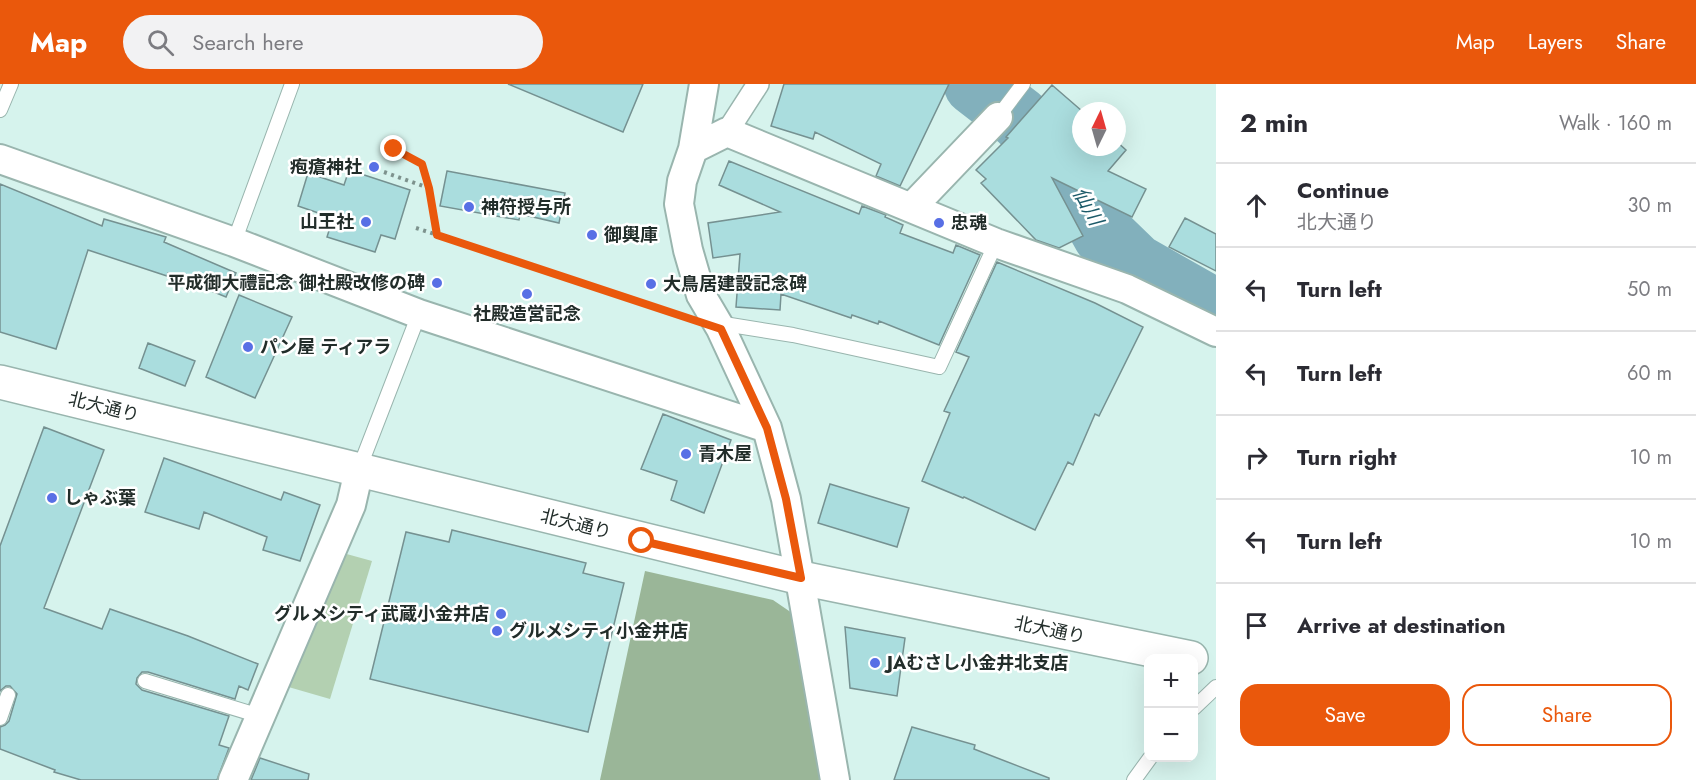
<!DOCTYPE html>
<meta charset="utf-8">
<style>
body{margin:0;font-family:Jost,"Noto Sans JP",sans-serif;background:#f2f2f3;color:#2b2b33}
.controls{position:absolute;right:18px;bottom:18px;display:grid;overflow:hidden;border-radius:12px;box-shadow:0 6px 24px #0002}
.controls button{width:54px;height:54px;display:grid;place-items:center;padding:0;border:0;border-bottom:2px solid #e1e1e2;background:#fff;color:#2b2b33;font:30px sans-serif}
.compass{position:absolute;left:1072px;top:18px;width:54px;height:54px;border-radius:50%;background:#fff;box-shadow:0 6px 24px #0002;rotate:5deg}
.stop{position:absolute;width:18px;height:18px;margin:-14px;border:4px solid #ea580c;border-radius:50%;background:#fff}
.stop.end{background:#ea580c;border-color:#fff;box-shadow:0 2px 6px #0008}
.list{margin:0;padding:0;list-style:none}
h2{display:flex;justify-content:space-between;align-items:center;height:78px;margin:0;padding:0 24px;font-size:26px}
h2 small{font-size:20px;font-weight:400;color:#7c7c81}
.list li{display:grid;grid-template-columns:39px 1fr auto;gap:18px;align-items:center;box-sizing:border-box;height:84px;padding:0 24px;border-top:2px solid #e1e1e2}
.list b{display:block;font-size:22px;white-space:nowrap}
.list p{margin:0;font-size:20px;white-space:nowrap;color:#7c7c81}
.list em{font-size:20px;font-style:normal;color:#7c7c81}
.actions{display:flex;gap:12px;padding:18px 24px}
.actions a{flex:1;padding:14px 0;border:2px solid #ea580c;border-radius:18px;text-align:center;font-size:21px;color:#ea580c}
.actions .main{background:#ea580c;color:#fff}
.icon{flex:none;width:33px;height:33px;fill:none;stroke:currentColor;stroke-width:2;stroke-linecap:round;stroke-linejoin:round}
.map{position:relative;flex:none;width:1216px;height:696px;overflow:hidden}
header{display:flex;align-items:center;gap:36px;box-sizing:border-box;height:84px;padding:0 30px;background:#ea580c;color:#fff}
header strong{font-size:28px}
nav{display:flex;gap:33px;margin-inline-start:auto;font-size:21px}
.search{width:420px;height:54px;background:#f2f2f3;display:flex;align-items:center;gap:15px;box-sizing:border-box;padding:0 21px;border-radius:33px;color:#7c7c81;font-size:22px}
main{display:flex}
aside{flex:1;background:#fff}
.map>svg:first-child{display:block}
.green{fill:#b3d0b1}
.forest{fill:#9ab698}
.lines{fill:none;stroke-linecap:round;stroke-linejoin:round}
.river{stroke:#82b0bc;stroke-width:63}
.building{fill:#aaddde;stroke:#759191;stroke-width:1.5}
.service-casing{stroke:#99b5ae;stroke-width:16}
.pedestrian-casing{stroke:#99b5ae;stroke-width:24}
.minor-casing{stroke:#99b5ae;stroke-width:32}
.tertiary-casing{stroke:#99b5ae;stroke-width:36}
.path{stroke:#7d928d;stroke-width:4;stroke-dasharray:3 4.5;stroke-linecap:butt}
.service{stroke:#fff;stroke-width:14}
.pedestrian{stroke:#fff;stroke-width:21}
.minor{stroke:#fff;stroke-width:28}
.tertiary{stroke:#fff;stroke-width:33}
.route{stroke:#ea580c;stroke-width:8}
.poi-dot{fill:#586fe5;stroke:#fff;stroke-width:2}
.labels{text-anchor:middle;stroke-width:5;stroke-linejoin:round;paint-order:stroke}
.poi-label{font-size:18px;font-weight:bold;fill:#222d2a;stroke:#fff;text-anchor:start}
.street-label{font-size:18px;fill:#222d2a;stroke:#fff}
.water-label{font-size:20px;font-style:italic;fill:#1c5a69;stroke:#fff}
</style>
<header>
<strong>Map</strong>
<div class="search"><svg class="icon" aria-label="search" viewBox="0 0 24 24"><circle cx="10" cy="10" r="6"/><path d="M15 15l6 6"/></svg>Search here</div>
<nav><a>Map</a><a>Layers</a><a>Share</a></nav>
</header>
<main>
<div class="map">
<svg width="1216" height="696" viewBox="0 0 1216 696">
<rect width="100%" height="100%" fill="#d6f3ed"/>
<path class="green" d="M343,469l29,8 -42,138 -45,-13z"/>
<path class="forest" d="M645,487l128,29 19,13 6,42 26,125h-224z"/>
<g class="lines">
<path class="river" d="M975,0l44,34 46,47 39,70 31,30 81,46"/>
</g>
<path class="building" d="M508,0h135l-20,48z
M784,0h165l-49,102 -24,-10 5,-12 -66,-32 -2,7 -42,-13z
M1052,1l30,26 -1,36h36v-5l9,8 -18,21 38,18 -14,28 -80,-39 31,58 -24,12 -23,-8 -55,-57 5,-4 -10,-9 32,-32 -2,-1z
M729,77l130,53 3,-8 24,9 -1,2 18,8 -3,8 53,20 3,-8 24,10 -41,90 -60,-24 -1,3 -26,-9 -1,3 -70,-24 -1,16 -44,-3 4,-53 -27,4 -5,-35 72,-11 -61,-27z
M349,86l61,20 -15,49 -14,-4 -6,17 -48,-15 6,-19 -35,-12 10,-33 36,12z
M447,87l118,22 -6,30 -39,-9 -1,6 -79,-14z
M0,100l102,42 2,-7 62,18 -2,5 72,31 -10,24 -58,-24 -1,3 -79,-26 -32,99 -56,-17z
M1185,134l31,16v37l-47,-24z
M997,178l98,41 48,24 -44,89 -4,-2 -22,51 -5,-3 -33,68 -71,-33 -1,1 -41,-17 28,-68 -6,-2 25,-54 -13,-5z
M239,211l53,22 -37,81 -49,-21z
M148,259l47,18 -10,25 -46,-18z
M663,330l68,26 -27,73 -33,-13 6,-19 -36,-12z
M44,343l60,23 -60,158 58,21 8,-20 78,27 70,28 -10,26 -9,-4 -4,13 -87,-27h-6l-5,6 -1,6 6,6 87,26 -10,29 10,3 -12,32h-136l-27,-8 1,-2 -55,-21v-22l5,-2 4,-4 8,-27 -7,-8h-4l-6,5v-145z
M164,374l117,42 3,-8 36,13 -20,56 -37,-11 4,-13 -63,-25 -5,17 -54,-17z
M830,400l79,24 -12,39 -79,-24z
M452,446l134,33 -3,10 41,10 -36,149 -218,-53 36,-147 43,10z
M845,543l60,11 -8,58 -47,-8z
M912,643l63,18 -1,4 75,29v2h-155z
M260,674l49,16 -1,6h-57z"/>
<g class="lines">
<g class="service-casing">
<path id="service" d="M0,26l11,-26
M998,33l25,-33
M234,158l58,-158
M718,239l75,12 146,32 57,-124
M359,385l60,-155
M145,597l115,35
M1194,624l22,-21
M0,634l8,-23
M1134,696l16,-22"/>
</g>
<g class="pedestrian-casing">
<path id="pedestrian" d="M727,48l31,-48"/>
</g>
<g class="minor-casing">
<path id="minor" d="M704,0l-11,65 -11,32 -3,23 9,46 13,45 20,34 46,99 19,71 49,281
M693,65l34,-17 269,111 131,46 89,43
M0,75l234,83 185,72 348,114
M912,123l86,-90
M233,696l118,-275 8,-35"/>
</g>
<g class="tertiary-casing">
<path id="tertiary" d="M0,298l801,196 390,80"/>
</g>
<path class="path" d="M394,65l28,15 7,24 8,46
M384,88l45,16
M416,144l259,85"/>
<use href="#service" class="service"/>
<use href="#pedestrian" class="pedestrian"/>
<use href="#minor" class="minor"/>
<use href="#tertiary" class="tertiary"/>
</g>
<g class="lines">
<path class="route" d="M394,65l28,15 7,24 8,47 284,94 46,99 19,71 15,79 -159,-37"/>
</g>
<g class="poi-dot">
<circle cx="374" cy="83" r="6"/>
<circle cx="469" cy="123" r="6"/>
<circle cx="366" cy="138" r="6"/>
<circle cx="939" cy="139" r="6"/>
<circle cx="592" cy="151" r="6"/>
<circle cx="437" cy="199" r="6"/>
<circle cx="651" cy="200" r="6"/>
<circle cx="527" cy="210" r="6"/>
<circle cx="248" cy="263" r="6"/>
<circle cx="686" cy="370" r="6"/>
<circle cx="52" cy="414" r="6"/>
<circle cx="501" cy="530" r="6"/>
<circle cx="497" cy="547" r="6"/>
<circle cx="875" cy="579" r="6"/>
</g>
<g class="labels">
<g class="poi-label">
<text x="362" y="89" text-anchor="end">疱瘡神社</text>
<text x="481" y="129">神符授与所</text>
<text x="354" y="144" text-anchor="end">山王社</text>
<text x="951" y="145">忠魂</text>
<text x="604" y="157">御輿庫</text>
<text x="425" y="205" text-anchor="end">平成御大禮記念 御社殿改修の碑</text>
<text x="663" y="206">大鳥居建設記念碑</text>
<text x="527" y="236" text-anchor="middle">社殿造営記念</text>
<text x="260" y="269">パン屋 ティアラ</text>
<text x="698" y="376">青木屋</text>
<text x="64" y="420">しゃぶ葉</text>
<text x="489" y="536" text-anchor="end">グルメシティ武蔵小金井店</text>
<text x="509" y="553">グルメシティ小金井店</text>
<text x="887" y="585">JAむさし小金井北支店</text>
</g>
<g class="street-label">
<text transform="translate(104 323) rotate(14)" y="6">北大通り</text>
<text transform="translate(576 440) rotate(14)" y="6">北大通り</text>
<text transform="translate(1050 546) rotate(12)" y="6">北大通り</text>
</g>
<g class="water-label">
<text transform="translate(1088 122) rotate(61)" y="7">仙川</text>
</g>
</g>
</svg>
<div class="controls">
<button>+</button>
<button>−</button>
</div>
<svg class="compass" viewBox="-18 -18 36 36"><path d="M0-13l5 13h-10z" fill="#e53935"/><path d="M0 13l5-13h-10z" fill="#7c7c81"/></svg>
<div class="stop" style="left:642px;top:457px"></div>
<div class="stop end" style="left:394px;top:65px"></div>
</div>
<aside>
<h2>2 min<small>Walk · 160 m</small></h2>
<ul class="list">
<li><svg class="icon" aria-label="ahead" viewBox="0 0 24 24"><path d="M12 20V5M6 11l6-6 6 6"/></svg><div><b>Continue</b><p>北大通り</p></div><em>30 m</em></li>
<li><svg class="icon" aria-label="left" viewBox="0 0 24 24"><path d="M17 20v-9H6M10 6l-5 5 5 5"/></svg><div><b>Turn left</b></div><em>50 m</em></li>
<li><svg class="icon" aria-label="left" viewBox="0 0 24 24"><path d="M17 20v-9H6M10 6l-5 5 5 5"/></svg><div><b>Turn left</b></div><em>60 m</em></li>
<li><svg class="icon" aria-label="right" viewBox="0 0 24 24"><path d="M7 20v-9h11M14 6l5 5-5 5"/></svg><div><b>Turn right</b></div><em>10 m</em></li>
<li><svg class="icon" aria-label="left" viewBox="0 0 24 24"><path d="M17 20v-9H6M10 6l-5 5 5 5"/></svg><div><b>Turn left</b></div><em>10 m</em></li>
<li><svg class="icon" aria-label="arrive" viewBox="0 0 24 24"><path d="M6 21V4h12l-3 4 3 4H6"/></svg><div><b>Arrive at destination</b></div></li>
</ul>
<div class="actions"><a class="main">Save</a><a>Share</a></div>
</aside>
</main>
